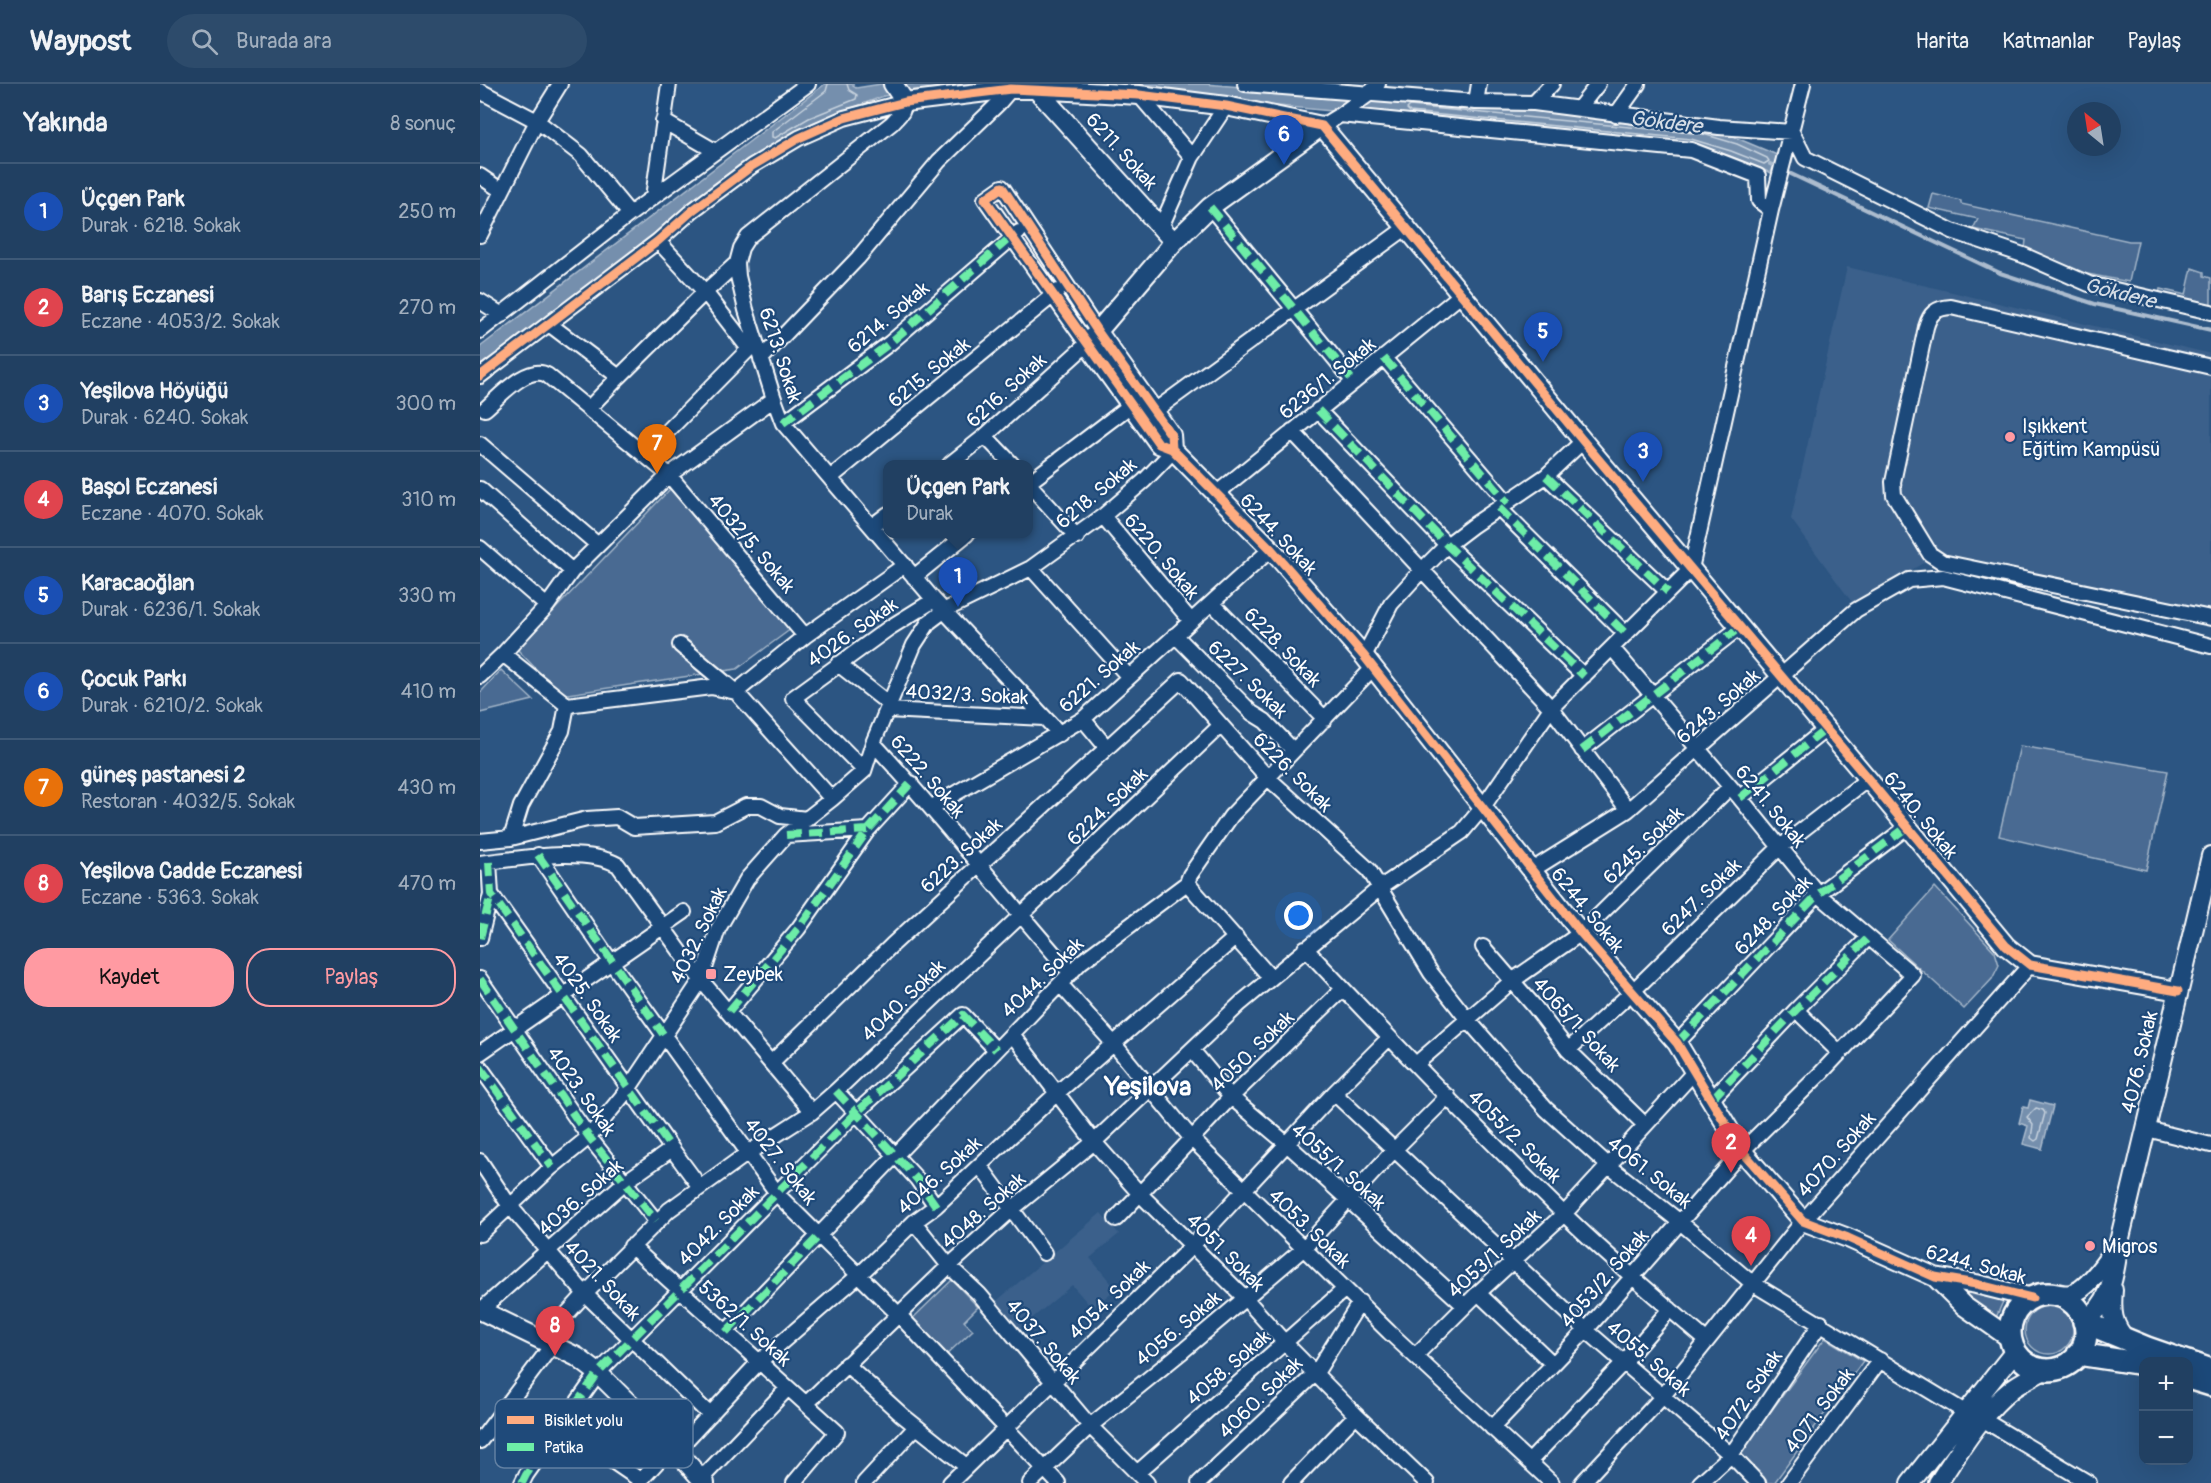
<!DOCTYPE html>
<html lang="tr">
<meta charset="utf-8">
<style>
body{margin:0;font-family:Pangolin,sans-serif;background:#2d4b6b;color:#f1f3f6}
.controls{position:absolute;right:18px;bottom:18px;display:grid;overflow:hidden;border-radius:12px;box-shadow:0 6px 24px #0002}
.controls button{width:54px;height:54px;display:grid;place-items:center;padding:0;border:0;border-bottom:2px solid #3e5977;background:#214062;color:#f1f3f6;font:30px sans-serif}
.compass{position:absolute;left:1587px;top:18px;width:54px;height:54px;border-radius:50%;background:#214062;box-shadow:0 6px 24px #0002;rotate:330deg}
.you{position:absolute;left:819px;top:832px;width:21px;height:21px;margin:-15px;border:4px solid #fff;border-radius:50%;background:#1a73e8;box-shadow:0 0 0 9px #1a73e833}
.badge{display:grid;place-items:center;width:39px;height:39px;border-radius:50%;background:#ff9aa2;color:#fff;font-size:20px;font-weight:700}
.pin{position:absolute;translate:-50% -50px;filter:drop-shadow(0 2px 3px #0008)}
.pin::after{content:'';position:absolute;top:32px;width:21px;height:18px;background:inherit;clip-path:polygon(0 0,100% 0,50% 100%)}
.popup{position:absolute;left:403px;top:376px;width:150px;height:78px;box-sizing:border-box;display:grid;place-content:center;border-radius:12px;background:#214062;filter:drop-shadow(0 2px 4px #0005);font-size:20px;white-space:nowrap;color:#a2afbe}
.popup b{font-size:22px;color:#f1f3f6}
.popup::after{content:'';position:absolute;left:50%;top:100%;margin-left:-12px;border:12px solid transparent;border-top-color:#214062}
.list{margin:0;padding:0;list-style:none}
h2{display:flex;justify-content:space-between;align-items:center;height:78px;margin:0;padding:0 24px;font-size:26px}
h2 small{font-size:20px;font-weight:400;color:#a2afbe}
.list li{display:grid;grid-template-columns:39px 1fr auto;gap:18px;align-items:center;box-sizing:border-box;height:96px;padding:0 24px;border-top:2px solid #3e5977}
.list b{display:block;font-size:22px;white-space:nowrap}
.list p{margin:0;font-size:20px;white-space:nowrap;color:#a2afbe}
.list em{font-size:20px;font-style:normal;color:#a2afbe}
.actions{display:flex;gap:12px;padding:18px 24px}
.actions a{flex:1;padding:14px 0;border:2px solid #ff9aa2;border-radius:24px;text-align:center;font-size:21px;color:#ff9aa2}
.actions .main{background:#ff9aa2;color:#111}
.icon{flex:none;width:33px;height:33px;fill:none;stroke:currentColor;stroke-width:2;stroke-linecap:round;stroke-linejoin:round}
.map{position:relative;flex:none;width:1731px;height:1399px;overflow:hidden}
header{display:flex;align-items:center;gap:36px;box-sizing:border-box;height:84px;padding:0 30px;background:#214062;border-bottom:2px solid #3e5977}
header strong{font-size:28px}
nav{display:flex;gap:33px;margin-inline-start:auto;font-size:21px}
.search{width:420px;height:54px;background:#2d4b6b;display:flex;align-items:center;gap:15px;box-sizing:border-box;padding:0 21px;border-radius:33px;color:#a2afbe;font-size:22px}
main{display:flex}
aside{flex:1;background:#214062}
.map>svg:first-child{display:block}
.built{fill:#3b618b}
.green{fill:#486b92;stroke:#a4b5c8;stroke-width:1.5}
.water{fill:#748fad;stroke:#acbcce;stroke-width:1.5}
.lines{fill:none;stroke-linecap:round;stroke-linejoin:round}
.shore{stroke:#c7d2de;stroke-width:1.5}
.stream{stroke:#acbcce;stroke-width:4}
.street-casing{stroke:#fff;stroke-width:18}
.secondary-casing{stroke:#fff;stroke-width:22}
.primary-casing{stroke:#fff;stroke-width:26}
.street{stroke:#1f4a7a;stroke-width:14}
.secondary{stroke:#1f4a7a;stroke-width:18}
.primary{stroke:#1f4a7a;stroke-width:21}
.quiet{stroke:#6deda7;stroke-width:8;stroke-dasharray:15 8;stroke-linecap:butt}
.cycleway-casing{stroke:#1f4a7a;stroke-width:13}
.cycleway{stroke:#ffac80;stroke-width:9}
.poi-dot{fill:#ff9aa2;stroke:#1f4a7a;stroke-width:2}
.labels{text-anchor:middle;stroke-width:4.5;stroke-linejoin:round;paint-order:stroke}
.street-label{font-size:20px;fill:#fff;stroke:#1f4a7a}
.poi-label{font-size:20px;fill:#fff;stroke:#1f4a7a;text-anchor:start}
.water-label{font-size:21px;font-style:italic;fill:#d5dde6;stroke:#1f4a7a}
.district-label{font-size:26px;font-weight:bold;fill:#fff;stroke:#1f4a7a}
.key{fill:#1f4a7a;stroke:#6280a2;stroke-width:1.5}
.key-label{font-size:16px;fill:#fff}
</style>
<header>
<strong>Waypost</strong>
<div class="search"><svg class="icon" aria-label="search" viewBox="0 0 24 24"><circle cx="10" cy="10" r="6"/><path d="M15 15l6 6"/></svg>Burada ara</div>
<nav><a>Harita</a><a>Katmanlar</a><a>Paylaş</a></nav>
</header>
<main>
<aside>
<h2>Yakında<small>8 sonuç</small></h2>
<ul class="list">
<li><span class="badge" style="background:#1a4fb4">1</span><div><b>Üçgen Park</b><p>Durak · 6218. Sokak</p></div><em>250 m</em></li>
<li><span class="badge" style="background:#e0444e">2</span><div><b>Barış Eczanesi</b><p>Eczane · 4053/2. Sokak</p></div><em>270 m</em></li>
<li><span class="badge" style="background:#1a4fb4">3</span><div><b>Yeşilova Höyüğü</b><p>Durak · 6240. Sokak</p></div><em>300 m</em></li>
<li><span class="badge" style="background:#e0444e">4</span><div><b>Başol Eczanesi</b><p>Eczane · 4070. Sokak</p></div><em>310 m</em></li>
<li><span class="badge" style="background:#1a4fb4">5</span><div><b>Karacaoğlan</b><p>Durak · 6236/1. Sokak</p></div><em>330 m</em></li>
<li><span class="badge" style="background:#1a4fb4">6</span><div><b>Çocuk Parkı</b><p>Durak · 6210/2. Sokak</p></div><em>410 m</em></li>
<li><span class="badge" style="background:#e8710a">7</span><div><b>güneş pastanesi 2</b><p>Restoran · 4032/5. Sokak</p></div><em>430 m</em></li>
<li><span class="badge" style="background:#e0444e">8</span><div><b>Yeşilova Cadde Eczanesi</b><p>Eczane · 5363. Sokak</p></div><em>470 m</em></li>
</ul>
<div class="actions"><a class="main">Kaydet</a><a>Paylaş</a></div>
</aside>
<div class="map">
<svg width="1731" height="1399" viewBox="0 0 1731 1399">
<rect width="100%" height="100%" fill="#2c5582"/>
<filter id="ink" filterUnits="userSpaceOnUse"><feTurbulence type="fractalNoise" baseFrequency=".0167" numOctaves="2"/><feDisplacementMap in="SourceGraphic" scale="12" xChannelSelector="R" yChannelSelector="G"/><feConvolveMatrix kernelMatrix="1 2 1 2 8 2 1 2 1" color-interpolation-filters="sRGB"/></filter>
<g filter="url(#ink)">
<path class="built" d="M1367,183l364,87v256l-283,-50 -74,45 -63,-86z
M621,1129l18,21 -29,24 26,31 -24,19 -20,-23 -55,46 -24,-27z"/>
<path class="green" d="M1453,110l28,7v3l168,37h9l-9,41 -57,-11 -47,-22 1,-9 -53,-11 5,-10 -49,-11z
M1712,184l12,4v4l7,2v27l-52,-11 1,-5 26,6z
M190,405l121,140 -54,40 -176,26 -44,-46z
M21,586l32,30 -53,13v-20z
M1540,662l148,25 -22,99 -147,-34z
M1455,803l60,65 4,13 -7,14 -28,30 -76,-69z
M472,1196l26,27 -14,14 9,9 -29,27 -34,-36z
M1472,1201l52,14 -9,21z
M1545 1246a24 24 0 1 1 48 0a24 24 0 1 1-48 0Z
M1345,1254l38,23 -89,122h-6l-30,-27z"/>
<path class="water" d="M345,0h28v2l3,2 25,-4h103l-28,1 -72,11 -72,27 -52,31 -280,213v-20z
M568,0h157l330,27 169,17 35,11 38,16 -6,18 -41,-17 -40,-11z
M1550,1016l23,6 -11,43 -19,-5 5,-18 -9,-3 4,-16 5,1z"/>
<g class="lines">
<path class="shore" d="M348,0l-2,7 -54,41v5l3,1 34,-20 47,-19 1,-4 -8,-5 -2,-6
M930,22l293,28 34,10 30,14 2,3 -5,3 -33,-13 -40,-12 -281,-27 -3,-3z
M1556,1024l7,2 2,3 -7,26 -3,2 -4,-3 2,-13 -6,-8z"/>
<path class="stream" d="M1290,80l230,109 95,31 116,26"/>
<g class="street-casing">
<path id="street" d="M765,0l231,18 58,1 185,24 73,5 13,26 147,73 71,24 66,29 122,28
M0,7l57,30 44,34 49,59
M659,11l53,62
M425,18l-3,10 -10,11 -144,114 -7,11 -4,15 1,13 8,34 28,89 9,24 151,177 126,134
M996,18l3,-18
M1054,19l18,-19
M1099,24l19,-24
M860,31l29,-21 9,-10
M1136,31l22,-31
M183,37l52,30
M842,42l18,-11 351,35 67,26 1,25 12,9
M0,92l22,15
M173,113l16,-113
M730,123l144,175
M681,143l31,-70 34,-51
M0,151l57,-114 23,-37
M178,157l47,51 44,57 8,-3
M0,217l22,14
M69,240l70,53 86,-85 32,-29
M0,247l150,-117 178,-130
M904,274l124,145
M281,275l97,-101 81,-97 60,-58 12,-14
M1731,283l-260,-60c-15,1 -21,6 -25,20l-33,155 1,13 36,59 12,8 269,56
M0,292l178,-135 35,-31 59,-44 47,-28 45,-20 61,-16
M5,325c15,-13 43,-45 62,-34l122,100 136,161
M108,325l31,-32
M838,326l129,135 137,131
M673,328l254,-185
M303,339l107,-80 129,-111
M812,347l259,277 77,102
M505,352l27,28
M0,360l118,101
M164,371l105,-106
M470,380l35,-28 102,-92 -102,-145 17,-12 96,145
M1066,392l122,116
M350,394l228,-187
M548,399l103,-78
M548,399l49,54
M0,405l92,82
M736,410l246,-200
M1019,424l127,126
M623,432l88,105
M392,442l16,-12
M0,464l67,58
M551,484l98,109
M434,493l53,-43
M732,519l113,116
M695,551l77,78 13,8 28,29
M200,561l56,47 96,107
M23,570l64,51 -5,26 -41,75 -10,32
M884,572l27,-52 30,-33 26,-26 25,-19 74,-50 37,-35
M358,580l51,40
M0,592l23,-22 44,-48 25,-35 97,-96 105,-76
M87,621l144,-18 25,5 69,-56 100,-71
M407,626l157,8
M603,635l24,29
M393,659c69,74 131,154 198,230
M1102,666l158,-123
M384,686l-71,-72 96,-70 45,-28
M1260,714l86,-69
M452,723l151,-88 188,-170
M306,751l82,-5
M0,757l31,-3 76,-19 30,-2 17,10 81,-5 31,-16h15l19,10 27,3
M58,771l74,108 167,233 120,119 159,168
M9,778l2,32 181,255
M0,779c36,-4 106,-17 138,2l83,115 111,132
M1052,786l96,-60 228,-200 53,-30 34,-3 268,69
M707,799l84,95
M0,854l11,-44
M1003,863l51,59 34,44 76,74
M825,864c84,90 170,179 258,265 46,45 95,86 144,128
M0,895l109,158 67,84
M580,900l54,60 78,95 197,193 163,151
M1316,926l44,43
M249,927l69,-82 70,-99 43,-47
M532,950l82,108 46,52 104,103 41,46 71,72 71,68
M1197,959l141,-149 89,-67
M712,966l39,47 56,47 178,162
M1088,966l64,-58 147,-144 89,-69
M0,969l204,-141
M291,979l121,-118 289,-265 86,97 102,93 62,103 37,47 78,89 63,57 71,56 72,61 213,129
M936,980l96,-83 69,-48 149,-146
M0,983l72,100
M356,1007l81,88 19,27
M854,1009l252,237 145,125 27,28
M1232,1015l84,-89 72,-72
M1667,1045l64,16
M0,1077l29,44 76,89 125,121
M500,1082l64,87
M636,1135l115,-122 112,-108
M434,1138l35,44 30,28 111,132 57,57
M0,1150l72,-67 37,-30 40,-49 72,-108 17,-51 29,-50 39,-44 46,-36 32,-28 9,-28 41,-98 15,-23 16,-12 86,-42 72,-52 41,-35 29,-30
M151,1162l175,158
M998,1209l75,71
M1,1226l144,-128 47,-33 28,38
M246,1248l355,-370 106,-79 3,-8 41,-59 142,-148
M63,1256l42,-46 84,-84 79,-57 64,-41 24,-21 385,-366
M935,1272l63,-63 86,-79 131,-143
M366,1280l56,51 64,51
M1502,1335l107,64
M81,1342l79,54
M1012,1344l94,-98 156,-179 79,-78 92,-98 -95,-81 -78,-96 -128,-150
M0,1357l73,-97
M196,1367l83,-89 99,-86 56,-54 22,-16 121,-113 179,-156
M1049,1378l95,-100 46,-53
M657,1389l208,-184
M221,1395l87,-91
M42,1399l4,-8 72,-102 257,-259 108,-99 33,35
M158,1399l34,-37
M314,1399l43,-51 -31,-28 143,-138 63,-57 82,-67 147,-139 140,-116 81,-55 21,-25 68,-99 140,-139 80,-359 32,-126
M384,1399l52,-56
M470,1399l243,-238 141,-152 55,-55
M550,1399l60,-57 94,-76 119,-101 91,-99 54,-54
M719,1399l117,-110 44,-71
M811,1399l65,-68
M1102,1399l81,-87 140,-175 227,-256
M1220,1399l31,-28 90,-132
M1309,1399l91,-123"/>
</g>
<g class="secondary-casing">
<path id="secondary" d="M413,0l12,18 106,-13h25l103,6 87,11 96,20 261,315 285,338 138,167 24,19 148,26
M556,5l138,153
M842,42l-112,81 -36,35 -87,102 72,100 13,5 99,100 93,107 217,277 96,110 65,108 61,70 45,17 87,39 41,7 56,14
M618,248l73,103 1,14
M1455,1193l29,29 47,33
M1633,1206c-2,21 -1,35 14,51
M1576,1211c5,-1 10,0 15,-1 17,-4 36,-34 46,-48
M0,1226l97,47 21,16 74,73 33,37
M1604,1238c29,-21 30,-47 35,-80l92,-386
M1430,1399l105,-132
M1458,1399c22,-33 43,-70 75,-95 10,-7 22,-13 33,-19"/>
</g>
<g class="primary-casing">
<path id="primary" d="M1530 1248a38 38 0 1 1 76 0a38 38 0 1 1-76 0Z
M1604,1238l63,26 40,14
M1598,1270l66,10
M1708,1278l23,8
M1708,1294l23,7"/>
</g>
<use href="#street" class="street"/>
<use href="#secondary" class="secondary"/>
<use href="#primary" class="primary"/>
<path class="quiet" d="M730,123l144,175
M904,274l124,145
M838,326l129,135 137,131
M303,339l107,-80 122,-107
M1066,392l122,116
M1019,424l127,126
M1102,666l158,-123
M1260,714l86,-69
M306,751l82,-5
M58,771l125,179
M9,778l2,32 181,255
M0,854l11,-44
M0,895l109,158 67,84
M249,927l69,-82 70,-99 43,-47
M1197,959l141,-149 89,-67
M0,983l72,100
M356,1007l81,88 19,27
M1232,1015l84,-89 72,-72
M246,1248l92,-95
M42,1399l4,-8 72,-102 257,-259 108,-99 33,35"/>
<g class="cycleway-casing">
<path id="cycleway" d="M0,292l178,-135 35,-31 59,-44 47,-28 45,-20 61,-16 106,-13 128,6 87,11 96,20 261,315 285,338 138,167 24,19 148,26
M692,365l-1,-14 -73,-103 -96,-145 -17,12 174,245 13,5 99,100 93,107 217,277 96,110 65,108 61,70 45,17 87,39 41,7 56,14"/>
</g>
<use href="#cycleway" class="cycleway"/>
</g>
</g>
<g class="poi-dot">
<circle cx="1530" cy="353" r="6"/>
<rect x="225" y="884" width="12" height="12" rx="3"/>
<circle cx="1610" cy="1162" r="6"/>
</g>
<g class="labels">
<g class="street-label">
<text transform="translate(642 67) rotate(48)" y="7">6211. Sokak</text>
<text transform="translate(408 233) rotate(-40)" y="7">6214. Sokak</text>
<text transform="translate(301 271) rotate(72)" y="7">6213. Sokak</text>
<text transform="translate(449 288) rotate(-39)" y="7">6215. Sokak</text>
<text transform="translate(847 294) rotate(-39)" y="7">6236/1. Sokak</text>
<text transform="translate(526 306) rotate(-42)" y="7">6216. Sokak</text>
<text transform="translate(616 409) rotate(-40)" y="7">6218. Sokak</text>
<text transform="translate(799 450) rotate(47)" y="7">6244. Sokak</text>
<text transform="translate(272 459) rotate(50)" y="7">4032/5. Sokak</text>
<text transform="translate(682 472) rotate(50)" y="7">6220. Sokak</text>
<text transform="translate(372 548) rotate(-35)" y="7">4026. Sokak</text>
<text transform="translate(803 563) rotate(46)" y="7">6228. Sokak</text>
<text transform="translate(619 592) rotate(-41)" y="7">6221. Sokak</text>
<text transform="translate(768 595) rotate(44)" y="7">6227. Sokak</text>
<text transform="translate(487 610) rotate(3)" y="7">4032/3. Sokak</text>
<text transform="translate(1238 622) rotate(-41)" y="7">6243. Sokak</text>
<text transform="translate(813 688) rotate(45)" y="7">6226. Sokak</text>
<text transform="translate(448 692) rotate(49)" y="7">6222. Sokak</text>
<text transform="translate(627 722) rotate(-44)" y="7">6224. Sokak</text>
<text transform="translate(1291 722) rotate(51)" y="7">6241. Sokak</text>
<text transform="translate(1441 731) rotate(51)" y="7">6240. Sokak</text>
<text transform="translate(1163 761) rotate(-44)" y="7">6245. Sokak</text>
<text transform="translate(481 771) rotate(-42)" y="7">6223. Sokak</text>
<text transform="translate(1221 813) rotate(-44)" y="7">6247. Sokak</text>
<text transform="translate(1108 826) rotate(51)" y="7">6244. Sokak</text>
<text transform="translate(1293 831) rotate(-46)" y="7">6248. Sokak</text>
<text transform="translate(218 851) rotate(-64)" y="7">4032. Sokak</text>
<text transform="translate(562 893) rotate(-44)" y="7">4044. Sokak</text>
<text transform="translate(108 913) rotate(55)" y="7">4025. Sokak</text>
<text transform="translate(423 916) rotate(-44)" y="7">4040. Sokak</text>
<text transform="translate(1097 940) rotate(48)" y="7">4065/1. Sokak</text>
<text transform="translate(772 967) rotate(-44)" y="7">4050. Sokak</text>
<text transform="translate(1659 978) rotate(-77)" y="7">4076. Sokak</text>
<text transform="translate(102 1007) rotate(55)" y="7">4023. Sokak</text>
<text transform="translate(1035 1052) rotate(45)" y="7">4055/2. Sokak</text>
<text transform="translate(1356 1070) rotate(-48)" y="7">4070. Sokak</text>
<text transform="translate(301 1077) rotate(52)" y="7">4027. Sokak</text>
<text transform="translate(859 1082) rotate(42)" y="7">4055/1. Sokak</text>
<text transform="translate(1170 1088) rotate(39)" y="7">4061. Sokak</text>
<text transform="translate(459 1091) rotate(-42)" y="7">4046. Sokak</text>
<text transform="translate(100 1113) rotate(-41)" y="7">4036. Sokak</text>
<text transform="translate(503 1126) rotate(-41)" y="7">4048. Sokak</text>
<text transform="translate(238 1141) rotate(-45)" y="7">4042. Sokak</text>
<text transform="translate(830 1144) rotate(44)" y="7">4053. Sokak</text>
<text transform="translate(746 1168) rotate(45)" y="7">4051. Sokak</text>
<text transform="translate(1014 1169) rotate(-43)" y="7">4053/1. Sokak</text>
<text transform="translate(1496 1180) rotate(15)" y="7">6244. Sokak</text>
<text transform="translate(1124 1194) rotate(-49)" y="7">4053/2. Sokak</text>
<text transform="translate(123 1196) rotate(47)" y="7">4021. Sokak</text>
<text transform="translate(629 1215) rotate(-44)" y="7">4054. Sokak</text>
<text transform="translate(265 1239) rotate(42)" y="7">5362/1. Sokak</text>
<text transform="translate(698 1244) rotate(-40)" y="7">4056. Sokak</text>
<text transform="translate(564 1257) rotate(50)" y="7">4037. Sokak</text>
<text transform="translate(1169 1274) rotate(41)" y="7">4055. Sokak</text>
<text transform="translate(748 1283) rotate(-41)" y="7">4058. Sokak</text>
<text transform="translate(1268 1311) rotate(-56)" y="7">4072. Sokak</text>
<text transform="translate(780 1313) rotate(-44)" y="7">4060. Sokak</text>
<text transform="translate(1339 1326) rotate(-53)" y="7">4071. Sokak</text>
</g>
<g class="poi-label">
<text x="1542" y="349">Işıkkent<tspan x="1542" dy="23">Eğitim Kampüsü</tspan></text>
<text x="243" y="897">Zeybek</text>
<text x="1622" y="1169">Migros</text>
</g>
<g class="water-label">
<text transform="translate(1186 38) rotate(7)" y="7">Gökdere</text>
<text transform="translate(1640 209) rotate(14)" y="7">Gökdere</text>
</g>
<g class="district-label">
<text x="668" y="1011">Yeşilova</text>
</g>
</g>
<rect x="15" y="1315" width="198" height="69" rx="9" class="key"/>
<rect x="27" y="1332" width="27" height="8" fill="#ffac80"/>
<rect x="27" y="1359" width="27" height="8" fill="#6deda7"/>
<g class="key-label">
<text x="64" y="1342">Bisiklet yolu</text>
<text x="64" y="1369">Patika</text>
</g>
</svg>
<div class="controls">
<button>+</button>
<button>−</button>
</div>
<svg class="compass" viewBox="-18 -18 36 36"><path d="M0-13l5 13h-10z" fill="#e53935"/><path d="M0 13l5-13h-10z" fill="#a2afbe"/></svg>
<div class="you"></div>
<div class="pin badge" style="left:478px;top:523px;background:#1a4fb4">1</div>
<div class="popup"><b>Üçgen Park</b>Durak</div>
<div class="pin badge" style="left:1251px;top:1089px;background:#e0444e">2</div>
<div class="pin badge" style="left:1163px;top:398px;background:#1a4fb4">3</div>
<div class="pin badge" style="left:1271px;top:1182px;background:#e0444e">4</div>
<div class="pin badge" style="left:1063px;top:278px;background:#1a4fb4">5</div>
<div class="pin badge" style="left:804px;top:81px;background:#1a4fb4">6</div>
<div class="pin badge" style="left:177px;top:390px;background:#e8710a">7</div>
<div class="pin badge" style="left:75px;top:1272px;background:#e0444e">8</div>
</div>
</main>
